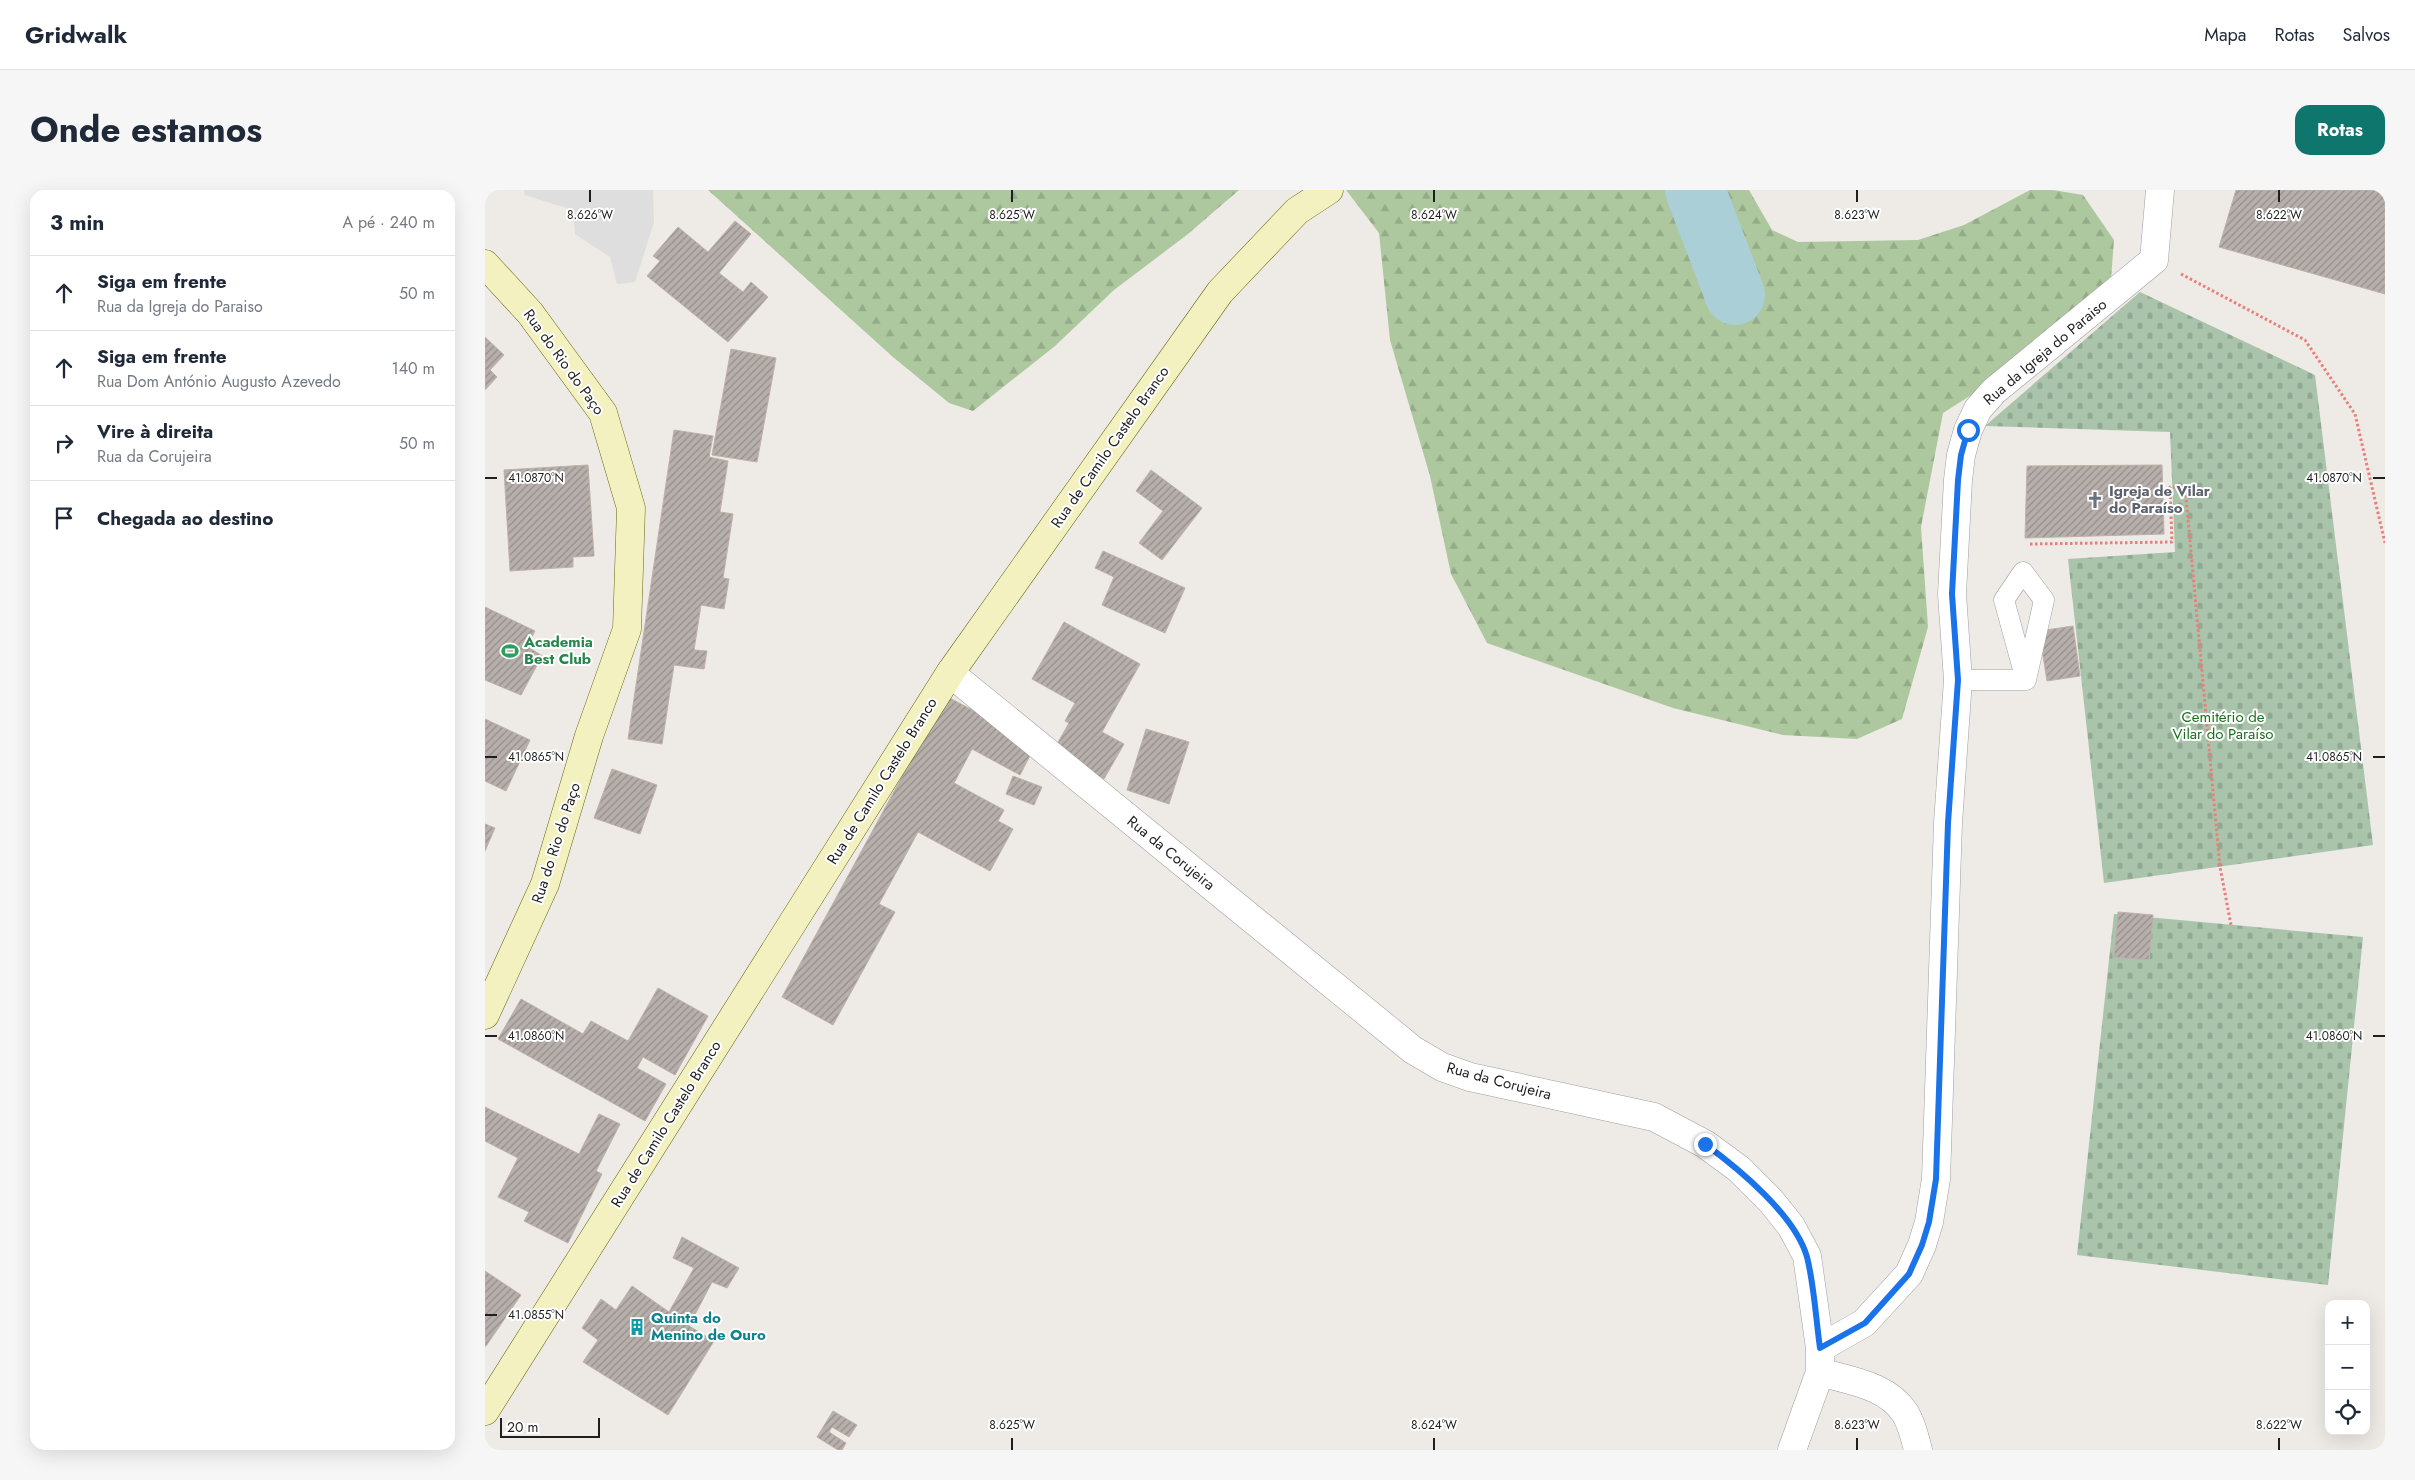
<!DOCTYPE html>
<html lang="pt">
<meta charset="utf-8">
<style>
body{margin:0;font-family:Jost,sans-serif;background:#f6f6f7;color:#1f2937}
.controls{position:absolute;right:15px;bottom:15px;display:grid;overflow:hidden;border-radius:10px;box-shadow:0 5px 20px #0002}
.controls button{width:45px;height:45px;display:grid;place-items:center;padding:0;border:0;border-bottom:1px solid #e0e1e3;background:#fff;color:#1f2937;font:25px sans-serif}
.scale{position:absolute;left:15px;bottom:12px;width:100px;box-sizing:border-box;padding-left:5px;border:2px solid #1e1e1e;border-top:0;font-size:14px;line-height:18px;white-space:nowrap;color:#1e1e1e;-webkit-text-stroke:4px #fff;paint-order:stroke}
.stop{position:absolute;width:15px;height:15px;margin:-11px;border:4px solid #1a73e8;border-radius:50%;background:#fff}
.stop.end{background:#1a73e8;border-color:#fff;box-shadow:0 1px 5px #0008}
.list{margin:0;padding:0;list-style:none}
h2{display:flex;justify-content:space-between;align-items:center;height:65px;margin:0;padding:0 20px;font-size:21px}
h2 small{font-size:16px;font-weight:400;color:#747a83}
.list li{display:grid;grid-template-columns:32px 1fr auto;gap:15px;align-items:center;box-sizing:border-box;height:75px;padding:0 20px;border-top:1px solid #e0e1e3}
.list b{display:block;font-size:19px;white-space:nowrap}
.list p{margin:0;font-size:16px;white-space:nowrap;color:#747a83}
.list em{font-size:16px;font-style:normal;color:#747a83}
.icon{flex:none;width:28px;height:28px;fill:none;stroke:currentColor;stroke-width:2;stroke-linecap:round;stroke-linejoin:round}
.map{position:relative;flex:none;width:1900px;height:1260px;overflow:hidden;border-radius:15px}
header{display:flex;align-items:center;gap:30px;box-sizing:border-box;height:70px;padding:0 25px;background:#fff;border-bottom:1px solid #e0e1e3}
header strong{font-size:24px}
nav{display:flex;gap:28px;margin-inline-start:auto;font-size:18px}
.intro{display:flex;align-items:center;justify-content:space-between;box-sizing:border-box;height:120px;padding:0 30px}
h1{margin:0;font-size:35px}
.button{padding:12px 22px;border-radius:15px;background:#0f766e;color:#fff;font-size:18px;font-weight:700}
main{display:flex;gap:30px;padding:0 30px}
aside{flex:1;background:#fff;border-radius:15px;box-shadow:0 5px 20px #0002}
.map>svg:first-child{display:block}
.forest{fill:url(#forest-firs)}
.cemetery{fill:url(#cemetery-stones)}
.parking{fill:#dedede}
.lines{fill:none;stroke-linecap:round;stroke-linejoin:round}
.river{stroke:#aacfd6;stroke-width:60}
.building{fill:url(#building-hatch);stroke:#beb1a9}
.service-casing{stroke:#9f9f9f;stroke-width:21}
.minor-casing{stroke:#9f9f9f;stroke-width:29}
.secondary-casing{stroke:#646811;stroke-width:29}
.path{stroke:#e97f7a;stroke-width:3;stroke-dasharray:2.5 2.5;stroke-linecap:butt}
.service{stroke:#fff;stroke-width:20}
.minor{stroke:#fff;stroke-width:28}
.secondary{stroke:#f2f1bf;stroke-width:28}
.route{stroke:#1a73e8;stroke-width:6}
.ticks{fill:none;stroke:#1e1e1e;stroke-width:2}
.labels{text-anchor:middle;stroke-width:4;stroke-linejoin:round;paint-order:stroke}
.street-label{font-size:15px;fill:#1e1e1e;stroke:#fff}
.worship-label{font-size:15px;font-weight:bold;fill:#5b616d;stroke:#fff;text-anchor:start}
.leisure-label{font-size:15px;font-weight:bold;fill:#27864d;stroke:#fff;text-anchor:start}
.park-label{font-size:15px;fill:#18701a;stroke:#fff}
.culture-label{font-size:15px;font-weight:bold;fill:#0d838f;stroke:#fff;text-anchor:start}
.ticks-label{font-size:12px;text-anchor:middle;fill:#1e1e1e;stroke:#fff;stroke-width:4;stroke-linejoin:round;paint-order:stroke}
</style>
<header>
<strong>Gridwalk</strong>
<nav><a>Mapa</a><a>Rotas</a><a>Salvos</a></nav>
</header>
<div class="intro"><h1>Onde estamos</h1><a class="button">Rotas</a></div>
<main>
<aside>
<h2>3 min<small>A pé · 240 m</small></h2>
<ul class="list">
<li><svg class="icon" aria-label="ahead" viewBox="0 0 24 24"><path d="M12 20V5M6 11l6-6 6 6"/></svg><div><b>Siga em frente</b><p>Rua da Igreja do Paraiso</p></div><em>50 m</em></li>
<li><svg class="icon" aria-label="ahead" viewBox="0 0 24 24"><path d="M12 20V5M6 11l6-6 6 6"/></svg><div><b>Siga em frente</b><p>Rua Dom António Augusto Azevedo</p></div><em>140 m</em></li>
<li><svg class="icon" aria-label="right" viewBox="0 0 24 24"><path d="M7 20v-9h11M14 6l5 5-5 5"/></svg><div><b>Vire à direita</b><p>Rua da Corujeira</p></div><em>50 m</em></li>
<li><svg class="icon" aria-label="arrive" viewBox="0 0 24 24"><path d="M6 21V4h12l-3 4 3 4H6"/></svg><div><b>Chegada ao destino</b></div></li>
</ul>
</aside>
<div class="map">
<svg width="1900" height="1260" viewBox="0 0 1900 1260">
<defs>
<pattern id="forest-firs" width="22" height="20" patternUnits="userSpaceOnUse" patternTransform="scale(1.25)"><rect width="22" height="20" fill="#adc89f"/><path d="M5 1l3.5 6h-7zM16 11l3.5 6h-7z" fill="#94ab88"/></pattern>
<pattern id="cemetery-stones" width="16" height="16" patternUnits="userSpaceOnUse" patternTransform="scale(1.25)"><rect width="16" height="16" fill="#a9c4ab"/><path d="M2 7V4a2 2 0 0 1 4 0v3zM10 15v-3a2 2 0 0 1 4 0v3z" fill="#91a893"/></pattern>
<pattern id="building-hatch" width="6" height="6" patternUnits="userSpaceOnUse" patternTransform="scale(1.25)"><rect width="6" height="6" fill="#b7afab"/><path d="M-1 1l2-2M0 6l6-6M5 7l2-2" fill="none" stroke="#948e8b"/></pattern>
</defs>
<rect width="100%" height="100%" fill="#eeeae5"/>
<path class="forest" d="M223,0h531l-51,44 -74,56 -59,56 -82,65 -24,-8 -56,-46z
M861,0h403l23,40 26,12 120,-2 46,-15 66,-35h23l30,5 31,45 -4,52 -123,93 -44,28 -22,114 7,100 -26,92 -45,20 -74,-4 -110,-27 -186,-65 -36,-69 -21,-98 -40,-136 -11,-107z"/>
<path class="cemetery" d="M1655,102l175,83 58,470 -269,38 -36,-324 107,-7 -5,-120 -185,-6z
M1629,724l249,23 -35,348 -251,-30z"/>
<path class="parking" d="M39,0h129l1,32 -19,60 -18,2 -7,-27 -35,-23 -2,-24 -48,-15z"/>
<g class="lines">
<path class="river" d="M1210,0l40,105"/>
</g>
<path class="building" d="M1751,0h143l6,2v102l-166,-47z
M250,31l16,13 -32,39 24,19 8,-10 17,15 -40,45 -81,-66 13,-15 -7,-5 25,-29 30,25z
M0,147l19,18 -14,15 7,7 -12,13z
M246,159l45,9 -19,104 -45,-7z
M189,240l39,6 -4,21 19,4 -8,51 13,2 -10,64 6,1 -5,30 -23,-4 -7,45 13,1 -3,18 -30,-4 -12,79 -34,-5z
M103,275l6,91 -21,1v10l-63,4 -6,-101z
M1677,275l2,69 -139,4 2,-72z
M666,280l51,38 -40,52 -23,-17 24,-32 -27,-20z
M618,361l82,37 -20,45 -63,-28 12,-28 -19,-9z
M0,417l50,24 -8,15 15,10 -21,39 -36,-15z
M579,432l76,42 -38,68 22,12 -20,35 -51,-28 16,-28 -4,-2 10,-18 -43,-24z
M1588,436l7,50 -33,5 -8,-50z
M461,506l90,48 -16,31 -48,-26 -18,34 50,27 -6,11 15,8 -23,42 -72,-39 -39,72 16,8 -62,113 -51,-28z
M0,529l45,21 -24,51 -21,-10z
M661,539l43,13 -20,62 -42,-14z
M127,579l45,16 -17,49 -46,-16z
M528,586l29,11 -8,18 -28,-11z
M0,634l10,4 -10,23z
M1633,722l35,3 -4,45 -35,-3z
M173,798l50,28 -33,59 -32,-18 -6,11 29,16 -21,37 -147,-82 23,-40 62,35 8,-13 37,20z
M0,917l94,47 20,-40 21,10 -24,47 6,3 -34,69 -44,-22 5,-9 -31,-15 20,-39 -33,-17z
M197,1047l57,31 -12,20 -15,-6 -23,44 25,15 -46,74 -85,-53 15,-22 -16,-12 19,-29 15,11 16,-24 37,26 25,-44 -21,-10z
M0,1081l36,24 -35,51h-1z
M348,1221l24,14 -8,12 -17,-10 -3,5 17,11 -4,7h-4l-21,-13z"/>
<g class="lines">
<g class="service-casing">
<path id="service" d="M1538,382l21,28 -18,80 -22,-80z
M1473,490h68"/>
</g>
<g class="minor-casing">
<path id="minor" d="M465,483l463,377 29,17 28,10 184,40 51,27 34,25 32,32 20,25 16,30 13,92v24l-28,78
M1335,1158l44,-25 45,-49 13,-29 7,-23 7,-43 12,-356 10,-143 -6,-86 6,-114 3,-25 7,-25 10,-21 16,-18 160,-131 6,-70
M1335,1182c30,9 67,13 85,41 7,11 10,25 13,37"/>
</g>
<g class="secondary-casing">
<path id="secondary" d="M0,74l45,49 73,100 28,95 -4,121 -38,107 -44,148 -60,131
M0,1221l465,-738 270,-381 77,-81 32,-21"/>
</g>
<path class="path" d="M1696,84l124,66 50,74 30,129
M1545,354l142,-2 -2,-55h15l35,380 11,58"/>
<use href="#service" class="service"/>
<use href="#minor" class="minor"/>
<use href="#secondary" class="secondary"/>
</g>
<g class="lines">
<path class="route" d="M1220,954c34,25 90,71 102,113 7,27 9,63 13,91l45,-25 44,-49 13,-29 7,-23 7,-43 12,-356 10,-143 -6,-86 6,-114 3,-25 7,-25"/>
</g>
<path class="ticks" d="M105,0v12M527,0v12M949,0v12M1372,0v12M1794,0v12M0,288h12M1888,288h12M0,567h12M1888,567h12M0,846h12M1888,846h12M0,1125h12M527,1248v12M949,1248v12M1372,1248v12M1794,1248v12"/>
<defs>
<g id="church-bare" transform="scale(1.35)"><path d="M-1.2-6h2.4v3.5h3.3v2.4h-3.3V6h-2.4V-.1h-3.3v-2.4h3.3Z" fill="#6b7280" stroke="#fff" stroke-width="2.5" paint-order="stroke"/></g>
<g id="stadium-bare" transform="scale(1.35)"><path d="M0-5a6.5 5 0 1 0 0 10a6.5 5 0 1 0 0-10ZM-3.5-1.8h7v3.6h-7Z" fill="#2e9e5b" stroke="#fff" stroke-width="2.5" paint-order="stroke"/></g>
<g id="building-bare" transform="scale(1.35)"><path d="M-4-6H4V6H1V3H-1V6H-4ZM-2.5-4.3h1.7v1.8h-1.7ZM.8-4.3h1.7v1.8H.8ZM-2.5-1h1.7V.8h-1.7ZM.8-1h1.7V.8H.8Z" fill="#0f9aa8" stroke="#fff" stroke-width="2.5" paint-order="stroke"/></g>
</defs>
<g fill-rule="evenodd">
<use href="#church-bare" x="1610" y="310"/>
<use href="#stadium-bare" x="25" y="461"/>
<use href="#building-bare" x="152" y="1137"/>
</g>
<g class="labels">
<g class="street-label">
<text transform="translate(1560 162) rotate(-40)" y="5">Rua da Igreja do Paraiso</text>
<text transform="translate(79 172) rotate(54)" y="5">Rua do Rio do Paço</text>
<text transform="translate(625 257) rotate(-55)" y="5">Rua de Camilo Castelo Branco</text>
<text transform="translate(397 591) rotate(-58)" y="5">Rua de Camilo Castelo Branco</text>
<text transform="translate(71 653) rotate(-72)" y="5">Rua do Rio do Paço</text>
<text transform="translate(686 663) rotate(39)" y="5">Rua da Corujeira</text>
<text transform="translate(1014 891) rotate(15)" y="5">Rua da Corujeira</text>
<text transform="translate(181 934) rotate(-58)" y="5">Rua de Camilo Castelo Branco</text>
</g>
<g class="worship-label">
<text x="1624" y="306">Igreja de Vilar<tspan x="1624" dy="17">do Paraíso</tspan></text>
</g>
<g class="leisure-label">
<text x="39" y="457">Academia<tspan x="39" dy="17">Best Club</tspan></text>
</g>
<g class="park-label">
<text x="1738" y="532">Cemitério de<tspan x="1738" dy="17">Vilar do Paraíso</tspan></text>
</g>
<g class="culture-label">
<text x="166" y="1133">Quinta do<tspan x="166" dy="17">Menino de Ouro</tspan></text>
</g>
</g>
<g class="ticks-label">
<text x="105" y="29">8.626°W</text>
<text x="527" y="29">8.625°W</text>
<text x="949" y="29">8.624°W</text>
<text x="1372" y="29">8.623°W</text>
<text x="1794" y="29">8.622°W</text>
<text x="51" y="292">41.0870°N</text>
<text x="1849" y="292">41.0870°N</text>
<text x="51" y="571">41.0865°N</text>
<text x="1849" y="571">41.0865°N</text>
<text x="51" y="850">41.0860°N</text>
<text x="1849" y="850">41.0860°N</text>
<text x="51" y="1129">41.0855°N</text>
<text x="527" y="1239">8.625°W</text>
<text x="949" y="1239">8.624°W</text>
<text x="1372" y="1239">8.623°W</text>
<text x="1794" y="1239">8.622°W</text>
</g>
</svg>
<div class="controls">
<button>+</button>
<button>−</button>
<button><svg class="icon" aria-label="locate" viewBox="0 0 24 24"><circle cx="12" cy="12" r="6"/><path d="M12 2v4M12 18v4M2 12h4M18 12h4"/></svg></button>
</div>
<div class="scale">20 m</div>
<div class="stop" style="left:1483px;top:240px"></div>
<div class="stop end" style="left:1220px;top:954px"></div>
</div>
</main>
